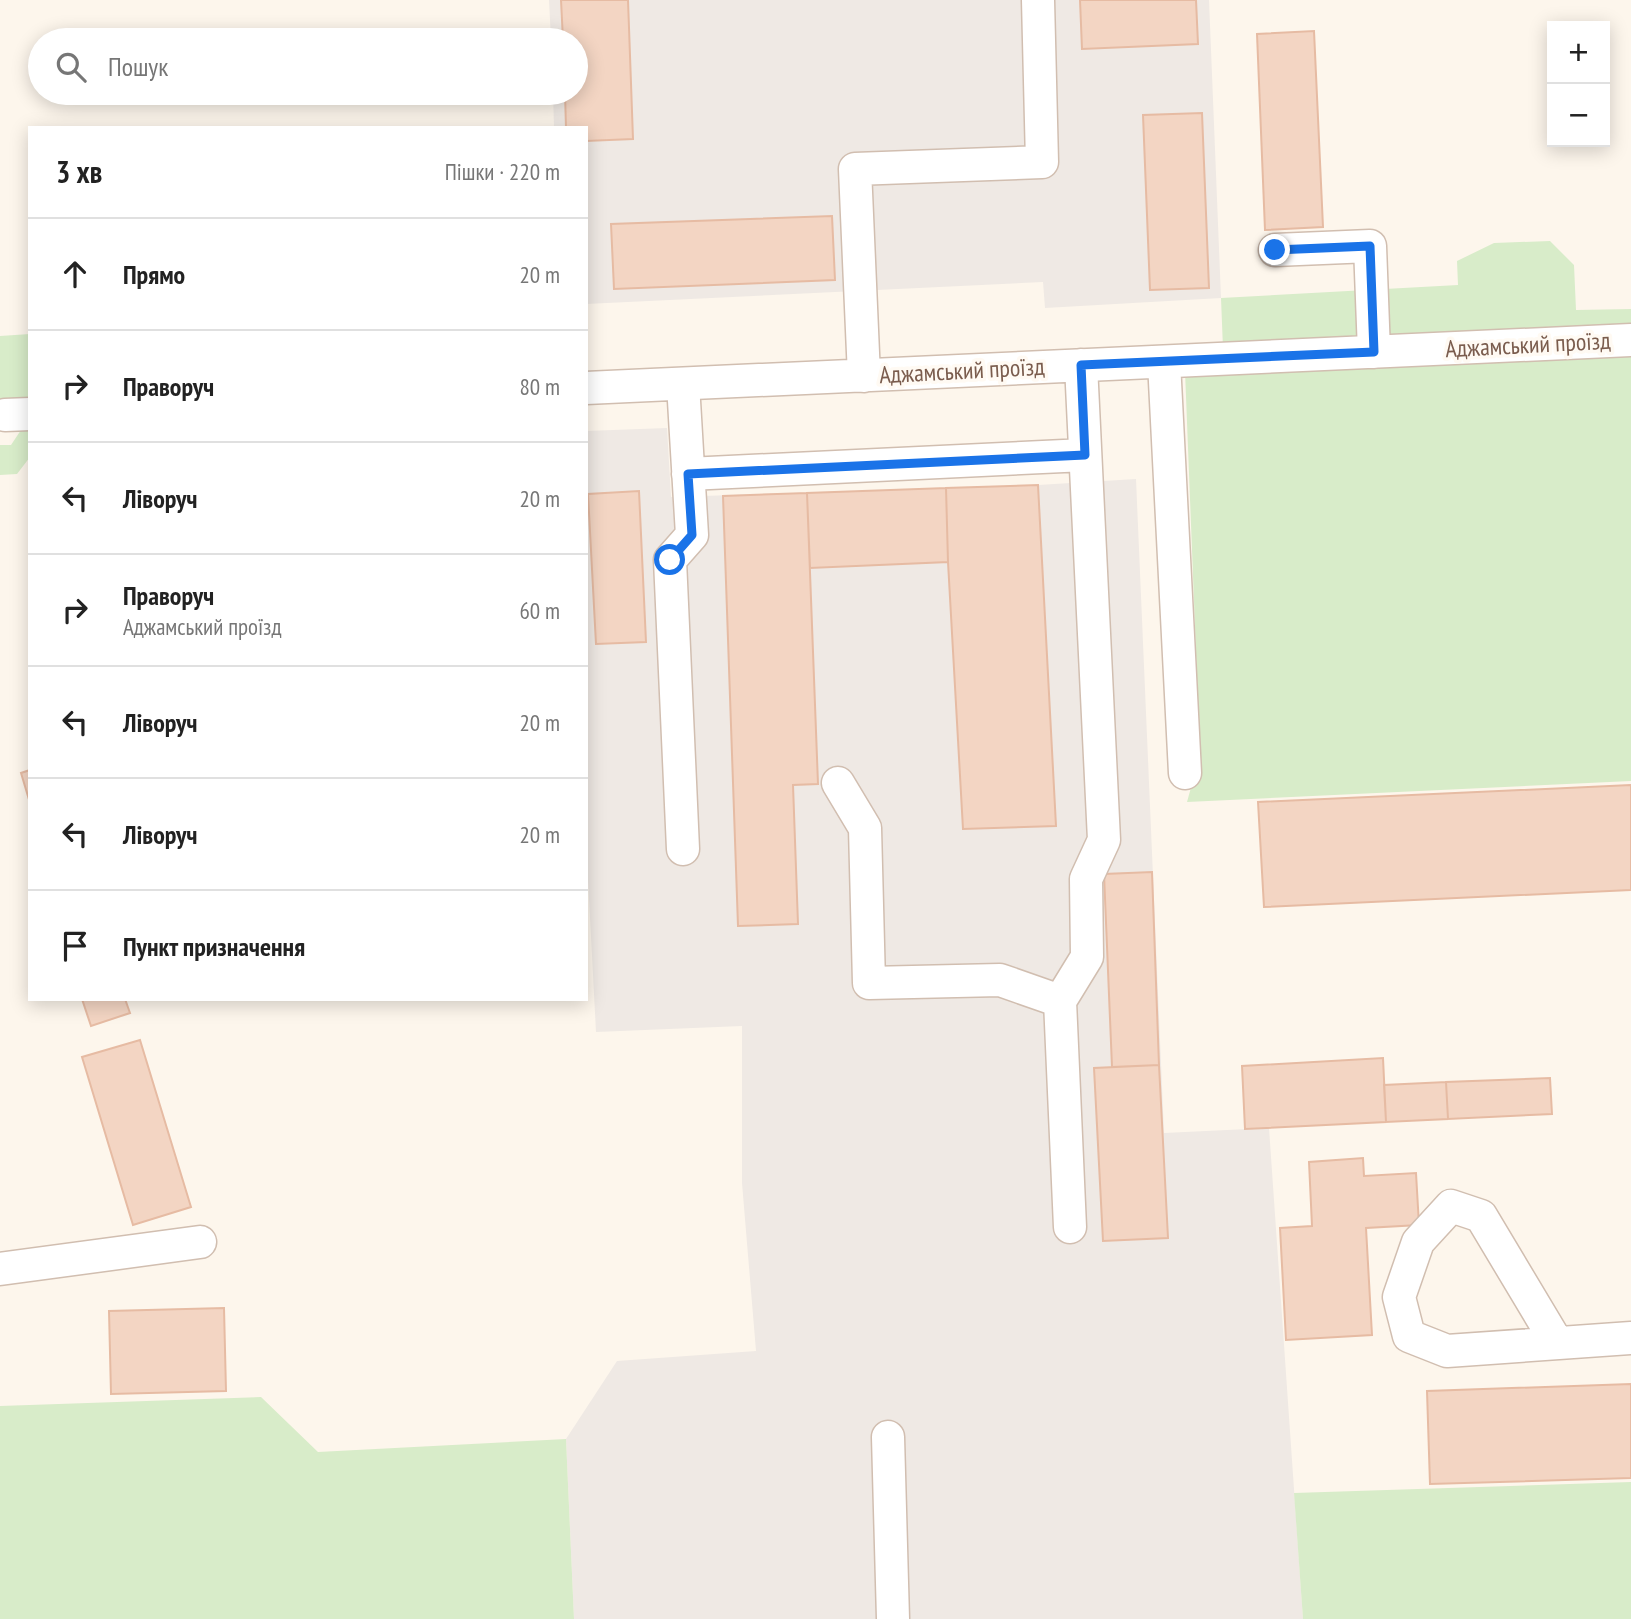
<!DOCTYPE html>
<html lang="uk">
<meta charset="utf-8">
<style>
body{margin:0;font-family:"PT Sans Narrow",sans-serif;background:#f6f6f6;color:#222}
.controls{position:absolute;right:21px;top:21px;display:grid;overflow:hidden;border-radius:0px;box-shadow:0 4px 18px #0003}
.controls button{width:63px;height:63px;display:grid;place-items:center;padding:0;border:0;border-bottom:2px solid #e0e0e0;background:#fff;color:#222;font:35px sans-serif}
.stop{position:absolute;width:21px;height:21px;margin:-16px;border:5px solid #1a73e8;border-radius:50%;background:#fff}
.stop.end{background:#1a73e8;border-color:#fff;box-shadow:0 2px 7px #0008}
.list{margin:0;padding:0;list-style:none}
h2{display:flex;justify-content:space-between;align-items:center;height:91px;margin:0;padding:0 28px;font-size:30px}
h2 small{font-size:23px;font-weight:400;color:#767676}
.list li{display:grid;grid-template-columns:46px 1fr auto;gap:21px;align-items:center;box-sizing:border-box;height:112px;padding:0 28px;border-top:2px solid #e0e0e0}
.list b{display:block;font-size:26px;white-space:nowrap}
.list p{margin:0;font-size:23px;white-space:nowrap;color:#767676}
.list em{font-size:23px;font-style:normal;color:#767676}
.icon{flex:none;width:38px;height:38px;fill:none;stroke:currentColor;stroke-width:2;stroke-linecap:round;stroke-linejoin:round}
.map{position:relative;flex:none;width:1631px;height:1619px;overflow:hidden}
.search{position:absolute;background:#fff;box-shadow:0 4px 18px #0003;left:28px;top:28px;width:560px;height:77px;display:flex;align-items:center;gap:18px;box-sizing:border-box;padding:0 24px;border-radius:38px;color:#767676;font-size:26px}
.panel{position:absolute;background:#fff;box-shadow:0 4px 18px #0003;left:28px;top:126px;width:560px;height:875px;border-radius:0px}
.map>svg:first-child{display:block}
.industrial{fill:#efe9e4}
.green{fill:#d8ecc9}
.building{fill:#f3d5c3;stroke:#e6bba3;stroke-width:2}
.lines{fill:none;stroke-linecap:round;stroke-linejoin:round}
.minor-casing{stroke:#d1beb0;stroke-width:35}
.minor{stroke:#fff;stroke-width:32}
.route{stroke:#1a73e8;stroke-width:9}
.labels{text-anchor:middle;stroke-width:7;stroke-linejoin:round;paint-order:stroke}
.street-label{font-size:24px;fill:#7a5c4d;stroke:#fffaf3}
</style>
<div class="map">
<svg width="1631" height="1619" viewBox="0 0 1631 1619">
<rect width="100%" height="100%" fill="#fdf6ec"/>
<path class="industrial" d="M549,0h660l12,298 -176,10 -2,-26 -457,22v-176h-32l-1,-35h23v-53h-25z
M667,428l4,69 367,-12 98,-6 28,654 105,-5 34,491h-729l-8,-180 51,-78 139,-10 -14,-168v-157l-146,6 -10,-191v-410z"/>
<path class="green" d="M1550,241l24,24 2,45 55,-1v17l-408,23 -2,-51 237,-13 -1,-24 37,-18z
M30,334v74l-30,2v-74z
M1631,352v429l-444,21 13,-47 -15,-384z
M30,429v28l-13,17 -17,1v-30h11l10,-15z
M261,1397l57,55 248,-13 8,180h-574v-213z
M1631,1482v137h-328l-9,-126z"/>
<path class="building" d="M561,0h67l5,139 -47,2v-13h-20l-1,-35h11v-53h-13z
M1080,0h116l2,44 -116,5z
M1314,31l9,196 -58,3 -8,-196z
M1202,113l7,175 -59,2 -7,-175z
M832,216l3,64 -221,9 -3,-65z
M1038,485l18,341 -93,3 -15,-267 -2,-74z
M946,488l2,74 -138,6 -3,-75z
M639,491l7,151 -50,2 -8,-150z
M807,493l11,291 -25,1 5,139 -60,2 -15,-430z
M30,770v33l-9,-30z
M1631,785v105l-367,17 -6,-105z
M1152,872l7,193 -47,2 -8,-193z
M82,999h43l5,14 -39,13z
M140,1040l51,167 -58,18 -51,-168z
M1383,1058l3,64 -141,7 -3,-63z
M1159,1065l9,173 -65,3 -9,-173z
M1550,1078l2,36 -104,5 -2,-37z
M1446,1082l2,37 -62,3 -2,-37z
M1363,1158l1,18 52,-3 3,52 -53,3 6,107 -86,5 -6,-112 32,-2 -3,-64z
M224,1308l2,83 -115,3 -2,-83z
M1631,1384v94l-201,6 -3,-93z"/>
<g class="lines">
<g class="minor-casing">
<path id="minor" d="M1275,250l95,-4 4,106
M1164,362l21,411
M864,376l-9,-207 187,-7 -4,-162
M683,384l9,151 -22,25 13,289
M586,388l1045,-48
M5,415l25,-1
M688,474l397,-19
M838,783l27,45 4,155 131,-3 60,21
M1070,1227l-10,-226 27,-44 -1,-78 18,-39 -23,-475
M0,1269l200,-27
M1557,1343l-76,-127 -30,-10 -33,36 -19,55 10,39 38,15 184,-13
M888,1437l5,182"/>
</g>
<use href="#minor" class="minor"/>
</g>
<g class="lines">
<path class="route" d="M670,560l22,-25 -4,-61 397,-19 -4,-90 293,-13 -4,-106 -95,4"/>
</g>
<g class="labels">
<g class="street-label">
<text transform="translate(1528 345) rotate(-3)" y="8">Аджамський проїзд</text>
<text transform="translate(962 371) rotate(-3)" y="8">Аджамський проїзд</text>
</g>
</g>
</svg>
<div class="controls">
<button>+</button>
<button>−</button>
</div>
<div class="stop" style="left:670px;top:560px"></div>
<div class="stop end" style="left:1275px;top:250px"></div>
<div class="search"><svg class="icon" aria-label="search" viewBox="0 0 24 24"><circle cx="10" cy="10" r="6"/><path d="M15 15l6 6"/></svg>Пошук</div>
<section class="panel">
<h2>3 хв<small>Пішки · 220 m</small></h2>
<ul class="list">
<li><svg class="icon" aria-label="ahead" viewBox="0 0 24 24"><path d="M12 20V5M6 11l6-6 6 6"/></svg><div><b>Прямо</b></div><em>20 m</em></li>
<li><svg class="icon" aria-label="right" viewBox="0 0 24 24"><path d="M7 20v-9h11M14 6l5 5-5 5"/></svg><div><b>Праворуч</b></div><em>80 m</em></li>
<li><svg class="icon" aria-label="left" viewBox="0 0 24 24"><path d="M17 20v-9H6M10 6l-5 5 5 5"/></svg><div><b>Ліворуч</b></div><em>20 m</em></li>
<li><svg class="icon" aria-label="right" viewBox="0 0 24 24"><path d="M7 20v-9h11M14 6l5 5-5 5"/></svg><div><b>Праворуч</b><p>Аджамський проїзд</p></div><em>60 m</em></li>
<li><svg class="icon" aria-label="left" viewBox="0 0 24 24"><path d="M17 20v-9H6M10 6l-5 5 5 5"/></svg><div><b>Ліворуч</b></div><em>20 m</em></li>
<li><svg class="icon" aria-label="left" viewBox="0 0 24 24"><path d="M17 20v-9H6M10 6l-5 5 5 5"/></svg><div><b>Ліворуч</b></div><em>20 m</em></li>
<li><svg class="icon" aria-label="arrive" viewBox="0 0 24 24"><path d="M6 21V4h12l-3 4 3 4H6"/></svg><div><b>Пункт призначення</b></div></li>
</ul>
</section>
</div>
